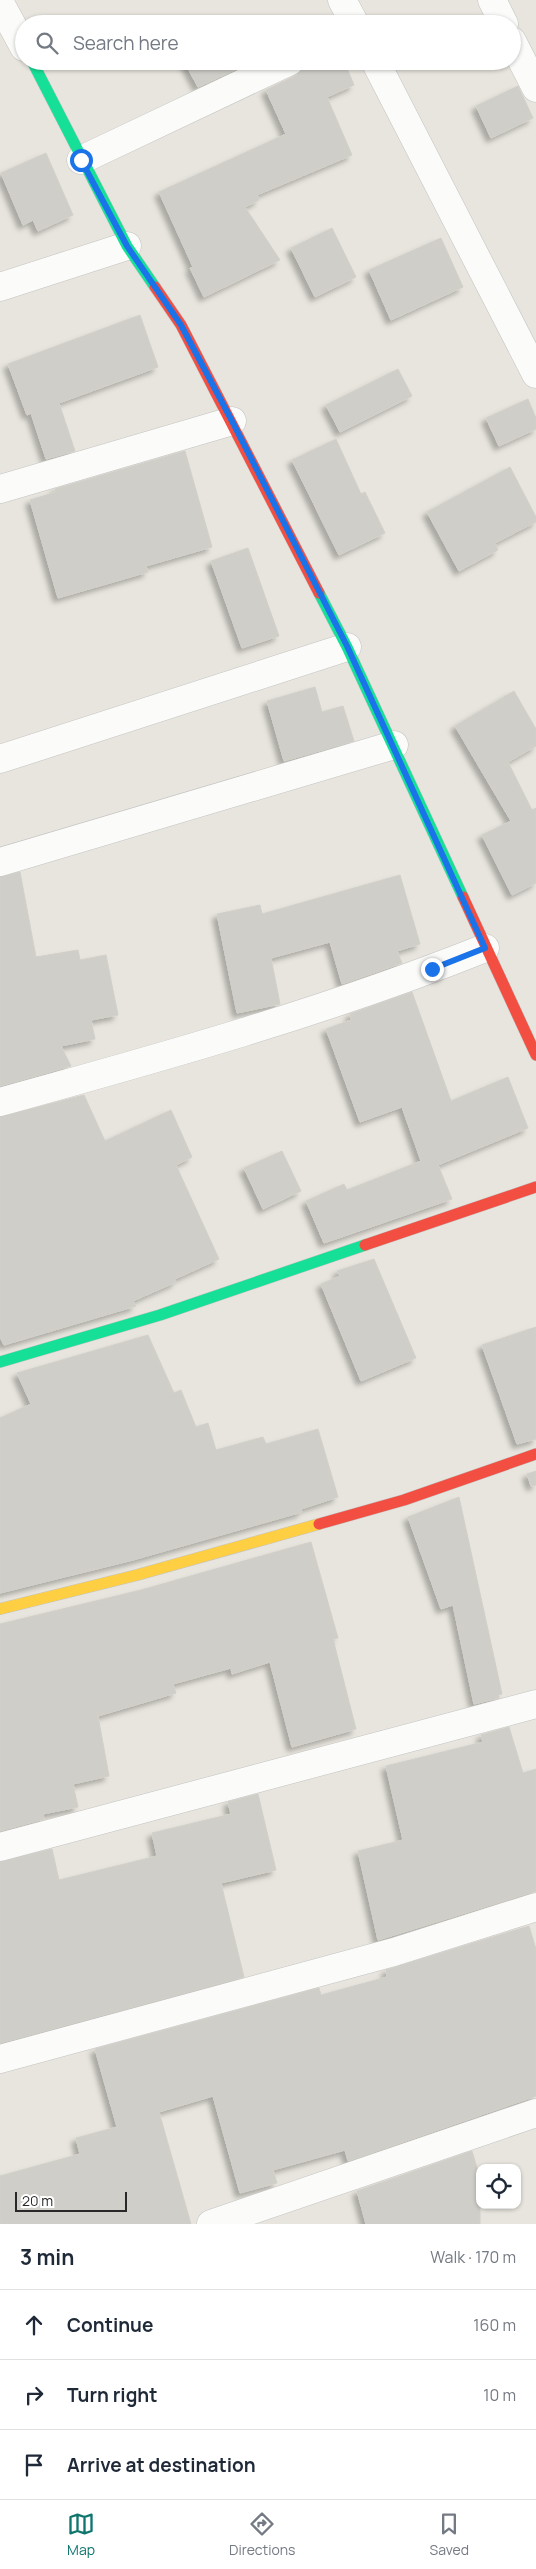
<!DOCTYPE html>
<meta charset="utf-8">
<style>
body{margin:0;font-family:Manrope,sans-serif;background:#f2f2f3;color:#1f2937}
.controls{position:absolute;right:15px;bottom:15px;display:grid;overflow:hidden;border-radius:10px;box-shadow:0 1px 4px #0004}
.controls button{width:45px;height:45px;display:grid;place-items:center;padding:0;border:0;border-bottom:1px solid #e0e1e3;background:#fff;color:#1f2937;font:25px sans-serif}
.scale{position:absolute;left:15px;bottom:12px;width:112px;box-sizing:border-box;padding-left:5px;border:2px solid #282828;border-top:0;font-size:14px;line-height:18px;white-space:nowrap;color:#282828;-webkit-text-stroke:4px #fff;paint-order:stroke}
.stop{position:absolute;width:15px;height:15px;margin:-11px;border:4px solid #1a73e8;border-radius:50%;background:#fff}
.stop.end{background:#1a73e8;border-color:#fff;box-shadow:0 1px 5px #0008}
.list{margin:0;padding:0;list-style:none}
h2{display:flex;justify-content:space-between;align-items:center;height:65px;margin:0;padding:0 20px;font-size:21px}
h2 small{font-size:16px;font-weight:400;color:#747a83}
.list li{display:grid;grid-template-columns:32px 1fr auto;gap:15px;align-items:center;box-sizing:border-box;height:70px;padding:0 20px;border-top:1px solid #e0e1e3}
.list b{display:block;font-size:19px;white-space:nowrap}
.list em{font-size:16px;font-style:normal;color:#747a83}
.icon{flex:none;width:28px;height:28px;fill:none;stroke:currentColor;stroke-width:2;stroke-linecap:round;stroke-linejoin:round}
.map{position:relative;flex:none;width:536px;height:2224px;overflow:hidden}
.search{position:absolute;background:#fff;box-shadow:0 1px 4px #0004;left:15px;right:15px;top:15px;height:55px;display:flex;align-items:center;gap:12px;box-sizing:border-box;padding:0 18px;border-radius:28px;color:#747a83;font-size:19px}
.sheet{height:275px;background:#fff}
nav{display:flex;justify-content:space-around;align-items:center;box-sizing:border-box;height:70px;border-top:1px solid #e0e1e3;background:#fff;font-size:14px;color:#747a83}
nav a{display:grid;justify-items:center;gap:2px}
nav .on{color:#0f766e}
.map>svg:first-child{display:block}
.building{fill:#d0cec8;stroke:#d2d0c9;filter:url(#shadow)}
.lines{fill:none;stroke-linecap:round;stroke-linejoin:round}
.street-casing{stroke:#c4c3c3;stroke-width:29}
.fast-casing{stroke:#c4c3c3;stroke-width:12}
.slow-casing{stroke:#c4c3c3;stroke-width:12}
.jam-casing{stroke:#c4c3c3;stroke-width:12}
.street{stroke:#fbfbfa;stroke-width:28}
.fast{stroke:#16e098;stroke-width:11}
.slow{stroke:#ffcf43;stroke-width:11}
.jam{stroke:#f24e42;stroke-width:11}
.route{stroke:#1a73e8;stroke-width:6}
</style>
<div class="map">
<svg width="536" height="2224" viewBox="0 0 536 2224">
<defs>
<filter id="shadow"><feDropShadow dx="-4.5" dy="4.5" stdDeviation="2.5" flood-color="#0004"/></filter>
</defs>
<rect width="100%" height="100%" fill="#e7e5dd"/>
<path class="building" d="M322,16l3,8h-24z
M184,61h57l2,5 -45,21z
M305,61h39l10,24 -27,12 25,58 -95,40 2,5 -14,7 35,53 -76,37 -14,-29 3,-1 -34,-75 127,-58 -20,-44 31,-15 6,-6z
M518,86l15,32 -42,20 -15,-32z
M46,153l27,62 -35,16 -5,-11 -10,5 -22,-52z
M332,228l24,49 -41,20 -24,-49z
M441,238l22,49 -72,33 -22,-50z
M140,315l18,52 -99,36 16,48 -29,8 -15,-46 -4,2 -19,-51z
M398,369l14,27 -72,36 -14,-27z
M528,399l8,19v11l-37,17 -13,-28z
M336,439l25,55 4,-2 20,41 -46,22 -47,-95z
M185,451l27,96 -66,19 2,6 -90,26 -28,-98 26,-8 -1,-3z
M510,467l26,50v5l-41,21 3,7 -39,21 -32,-59z
M248,548l31,88 -37,12 -31,-87z
M315,687l7,25 21,-6 11,35 -70,20 -17,-60z
M514,691l22,38v17l-28,16 24,48 4,-2v75l-24,12 -30,-60 29,-14 -56,-95z
M20,872l16,85 42,-7 2,10 26,-5 12,60 -27,5 4,19 -34,7 10,20 -71,20v-209z
M400,875l20,69 -23,7 5,12 -60,21 -12,-42 -59,16 9,46 -43,9 -20,-99 43,-9 2,9z
M412,992l39,109 57,-24 20,51 -90,37 14,34 -128,44 -18,-42 38,-17 3,6 74,-29 -19,-54 -42,15 -34,-93 25,-9 -1,-6z
M84,1095l21,46 66,-31 21,47 -16,8 43,94 -44,20 1,3 -43,19 3,5 -132,39 -4,-8v-220z
M282,1151l19,40 -38,18 -19,-41z
M374,1259l42,99 -55,23 -40,-97 19,-8 -3,-5z
M536,1327v112l-19,5 -35,-99z
M148,1335l26,58 7,-3 15,37 12,-4 8,27 47,-13 3,7 52,-15 20,68 -37,12 1,3 -169,48 -133,33v-175l31,-14 -14,-31z
M536,1471v14l-5,1 -4,-12z
M459,1497l43,197 -4,1 1,3 -25,6 -21,-99 -12,4 -33,-92z
M311,1542l27,96 -5,1 23,90 -64,18 -22,-85 -38,12 -1,-6 -58,16 3,9 -78,23 11,60 -36,8 5,23 -35,7 1,5 -44,12v-207l141,-34z
M509,1727l14,46 13,-4v122l-158,49 -20,-89 45,-11 -17,-74 97,-24 -2,-7z
M258,1794l18,76 -55,13 23,94 -244,66v-181l52,-13 7,31 98,-24 -5,-23 79,-19 -3,-12z
M529,1926l7,23v147l-188,65 -3,-11 -72,20 4,13 -37,10 -27,-97 -54,16 32,112h-191v-48l80,-22 -4,-16 41,-11 -22,-78 224,-61 2,7 66,-18 -1,-7z
M472,2151l8,27v46h-114l-9,-33z"/>
<g class="lines">
<g class="street-casing">
<path id="street" d="M342,0l13,24
M492,0l12,24
M0,3l24,44
M512,41l24,47
M375,61l161,313
M81,160l209,-99
M0,287l127,-41
M0,489l232,-68
M0,759l347,-112
M0,862l394,-117
M0,1102c163,-45 328,-91 485,-154
M0,1847l536,-143
M0,2059l394,-107 142,-45
M211,2224l325,-111"/>
</g>
<g class="fast-casing">
<path id="fast" d="M32,61l95,185 28,41
M319,593l28,54 116,250
M0,1362l160,-47 205,-70"/>
</g>
<g class="slow-casing">
<path id="slow" d="M0,1609l137,-34 182,-51"/>
</g>
<g class="jam-casing">
<path id="jam" d="M155,287l26,38 138,268
M463,897l73,158
M365,1245l171,-58
M319,1524l85,-24 132,-46"/>
</g>
<use href="#street" class="street"/>
<use href="#fast" class="fast"/>
<use href="#slow" class="slow"/>
<use href="#jam" class="jam"/>
</g>
<g class="lines">
<path class="route" d="M81,160l46,86 54,79 51,96 115,225 138,302 -53,21"/>
</g>
</svg>
<div class="controls">
<button><svg class="icon" aria-label="locate" viewBox="0 0 24 24"><circle cx="12" cy="12" r="6"/><path d="M12 2v4M12 18v4M2 12h4M18 12h4"/></svg></button>
</div>
<div class="scale">20 m</div>
<div class="stop" style="left:81px;top:160px"></div>
<div class="stop end" style="left:432px;top:969px"></div>
<div class="search"><svg class="icon" aria-label="search" viewBox="0 0 24 24"><circle cx="10" cy="10" r="6"/><path d="M15 15l6 6"/></svg>Search here</div>
</div>
<section class="sheet">
<h2>3 min<small>Walk · 170 m</small></h2>
<ul class="list">
<li><svg class="icon" aria-label="ahead" viewBox="0 0 24 24"><path d="M12 20V5M6 11l6-6 6 6"/></svg><div><b>Continue</b></div><em>160 m</em></li>
<li><svg class="icon" aria-label="right" viewBox="0 0 24 24"><path d="M7 20v-9h11M14 6l5 5-5 5"/></svg><div><b>Turn right</b></div><em>10 m</em></li>
<li><svg class="icon" aria-label="arrive" viewBox="0 0 24 24"><path d="M6 21V4h12l-3 4 3 4H6"/></svg><div><b>Arrive at destination</b></div></li>
</ul>
</section>
<nav>
<a class="on"><svg class="icon" aria-label="map" viewBox="0 0 24 24"><path d="M3 6l6-2 6 2 6-2v14l-6 2-6-2-6 2zM9 4v14M15 6v14"/></svg>Map</a>
<a><svg class="icon" aria-label="directions" viewBox="0 0 24 24"><path d="M12 3l9 9-9 9-9-9zM9 14v-3h6M13 9l2 2-2 2"/></svg>Directions</a>
<a><svg class="icon" aria-label="saved" viewBox="0 0 24 24"><path d="M7 4h10v16l-5-4-5 4z"/></svg>Saved</a>
</nav>
